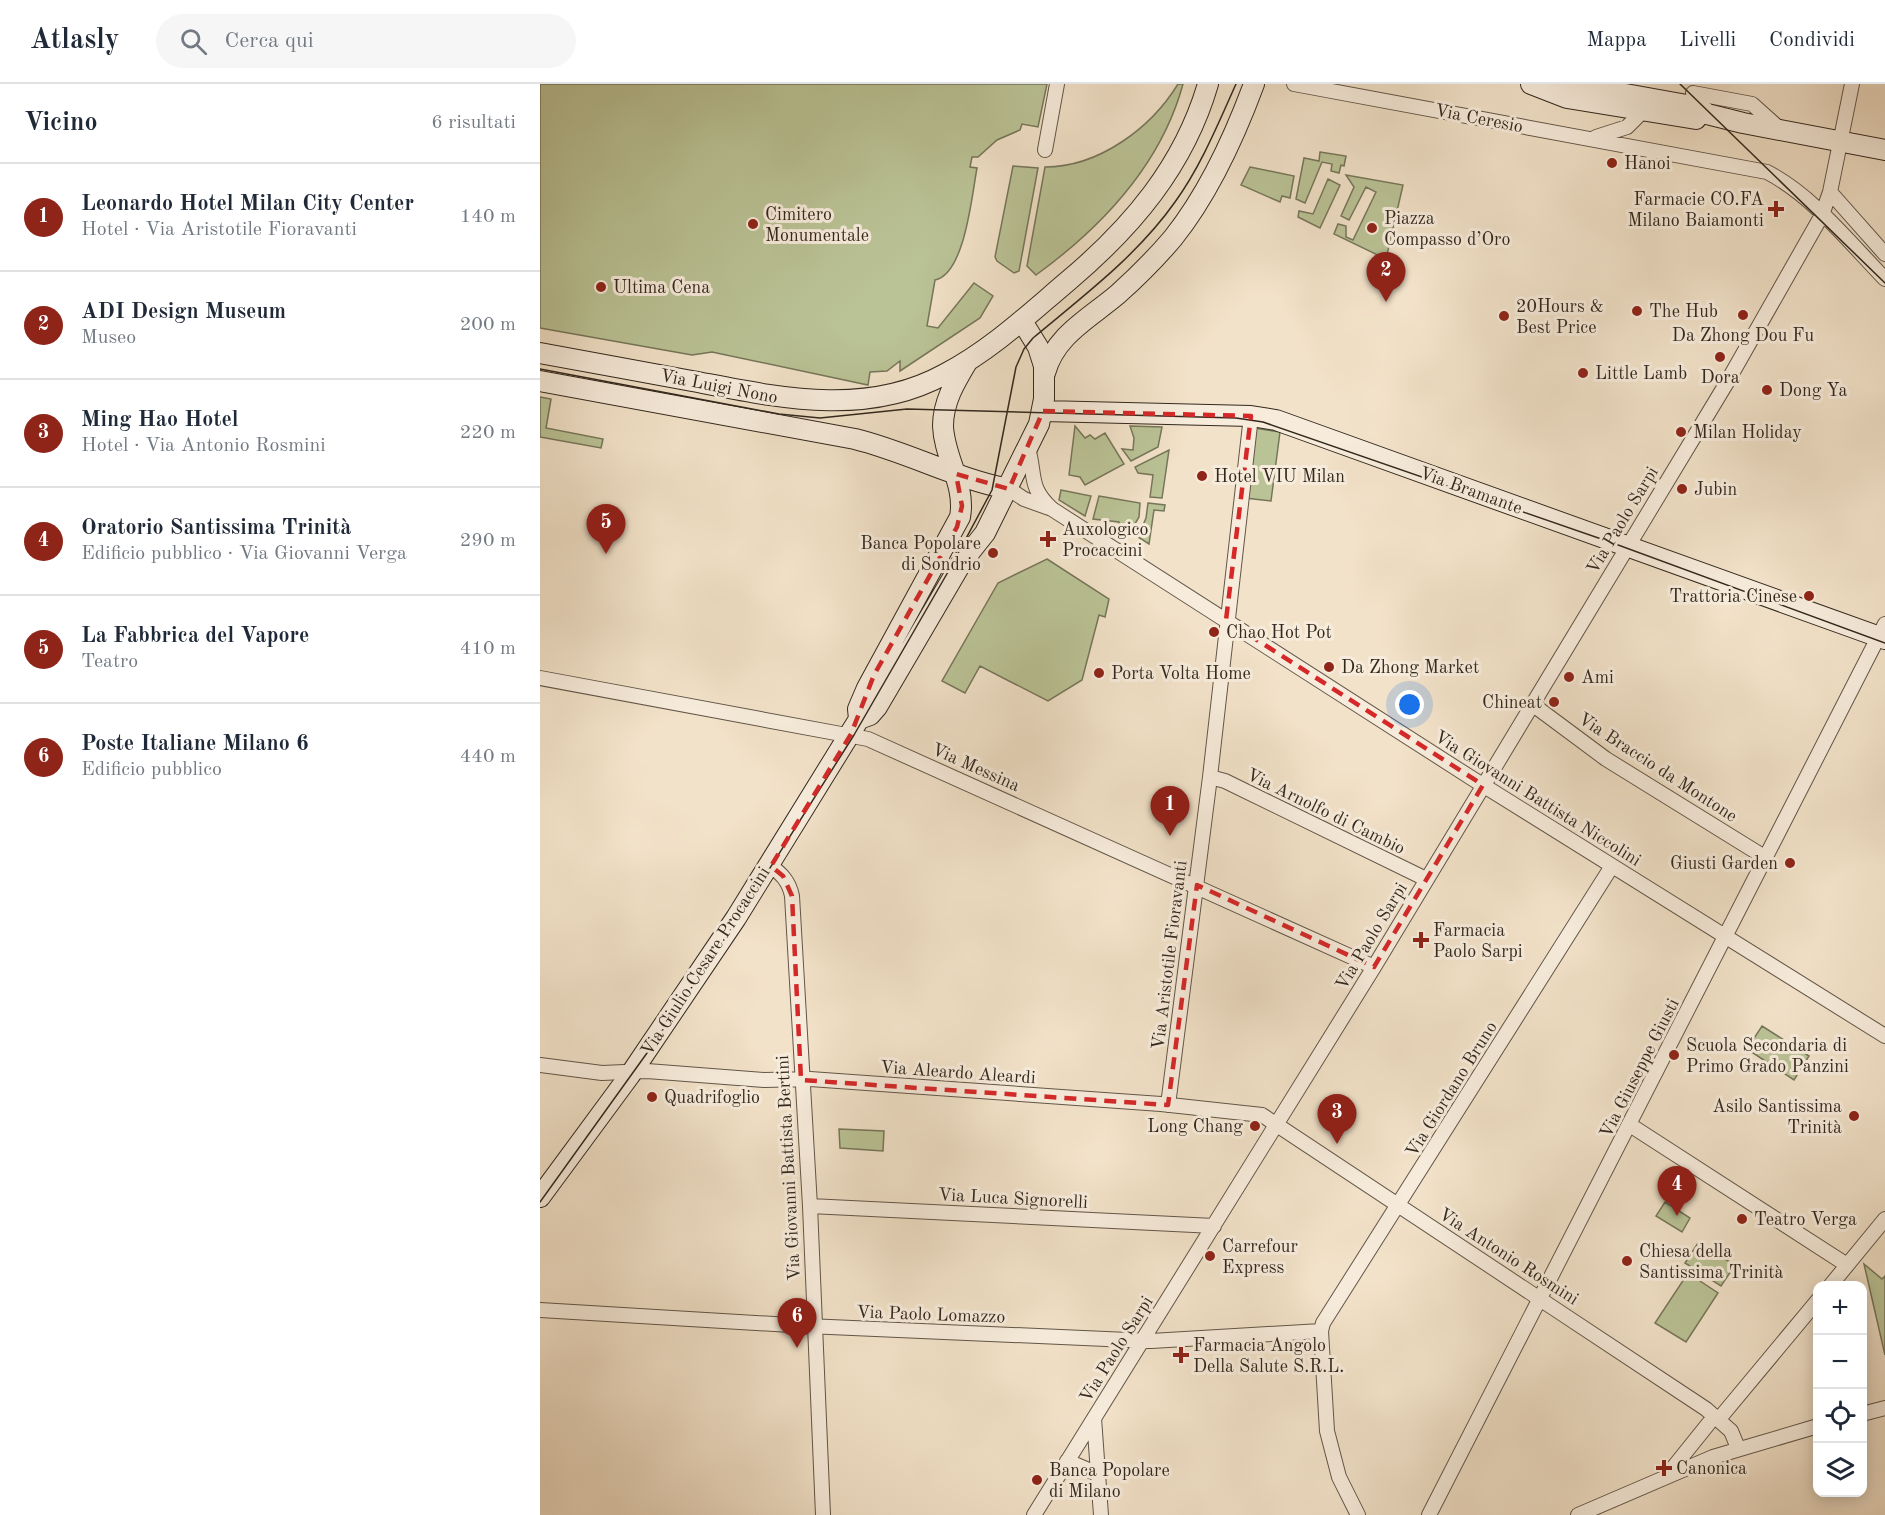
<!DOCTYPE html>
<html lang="it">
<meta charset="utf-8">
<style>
body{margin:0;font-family:"Old Standard TT",serif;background:#f6f6f7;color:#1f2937}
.controls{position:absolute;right:18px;bottom:18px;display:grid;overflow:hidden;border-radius:12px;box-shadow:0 3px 15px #0003}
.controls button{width:54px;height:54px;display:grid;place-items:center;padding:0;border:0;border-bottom:2px solid #e0e1e3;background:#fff;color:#1f2937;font:30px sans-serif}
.you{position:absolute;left:870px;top:621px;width:21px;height:21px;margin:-15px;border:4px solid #fff;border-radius:50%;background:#1a73e8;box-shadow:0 0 0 9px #1a73e833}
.badge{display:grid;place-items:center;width:39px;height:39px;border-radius:50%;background:#8f2418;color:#fff;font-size:20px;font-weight:700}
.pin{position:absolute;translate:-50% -50px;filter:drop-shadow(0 2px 3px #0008)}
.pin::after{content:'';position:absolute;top:32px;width:21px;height:18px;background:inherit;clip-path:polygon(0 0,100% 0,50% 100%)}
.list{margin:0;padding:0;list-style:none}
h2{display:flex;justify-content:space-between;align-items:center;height:78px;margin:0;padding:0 24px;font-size:26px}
h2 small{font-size:20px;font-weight:400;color:#747a83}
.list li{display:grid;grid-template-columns:39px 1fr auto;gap:18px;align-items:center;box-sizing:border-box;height:108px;padding:0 24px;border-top:2px solid #e0e1e3}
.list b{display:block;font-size:22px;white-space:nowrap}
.list p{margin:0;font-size:20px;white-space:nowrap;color:#747a83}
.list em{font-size:20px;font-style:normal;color:#747a83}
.icon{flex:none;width:33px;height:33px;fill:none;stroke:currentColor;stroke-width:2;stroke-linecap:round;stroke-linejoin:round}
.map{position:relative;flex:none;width:1345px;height:1431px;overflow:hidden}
header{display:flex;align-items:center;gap:36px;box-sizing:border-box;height:84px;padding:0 30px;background:#fff;border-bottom:2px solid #e0e1e3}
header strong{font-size:28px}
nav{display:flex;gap:33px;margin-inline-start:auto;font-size:21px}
.search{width:420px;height:54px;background:#f6f6f7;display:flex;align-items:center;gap:15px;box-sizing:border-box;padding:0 21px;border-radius:33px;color:#747a83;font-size:22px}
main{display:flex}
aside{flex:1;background:#fff}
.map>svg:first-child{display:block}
.green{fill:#bac396;stroke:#76765a;stroke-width:1.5}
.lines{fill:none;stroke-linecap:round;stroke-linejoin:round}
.street-casing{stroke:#625648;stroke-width:16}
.secondary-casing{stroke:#32281d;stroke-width:22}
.street{stroke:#f7ecdc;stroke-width:14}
.secondary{stroke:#f7ecdc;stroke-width:20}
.tram{stroke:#32281d;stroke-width:1.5}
.marked{fill:none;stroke:#d62828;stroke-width:4.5;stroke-dasharray:12 8;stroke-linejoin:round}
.poi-dot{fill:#8f2418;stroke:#f7ecdc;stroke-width:2}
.labels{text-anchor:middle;stroke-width:6;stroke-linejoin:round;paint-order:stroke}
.street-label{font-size:18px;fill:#32281d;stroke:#f7ecdc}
.poi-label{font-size:18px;fill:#32281d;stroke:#f7ecdc;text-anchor:start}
</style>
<header>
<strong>Atlasly</strong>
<div class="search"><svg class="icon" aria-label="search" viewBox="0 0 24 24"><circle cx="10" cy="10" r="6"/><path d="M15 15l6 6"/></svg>Cerca qui</div>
<nav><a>Mappa</a><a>Livelli</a><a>Condividi</a></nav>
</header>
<main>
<aside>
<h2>Vicino<small>6 risultati</small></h2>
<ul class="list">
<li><span class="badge">1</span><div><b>Leonardo Hotel Milan City Center</b><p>Hotel · Via Aristotile Fioravanti</p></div><em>140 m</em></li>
<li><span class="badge">2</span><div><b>ADI Design Museum</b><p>Museo</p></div><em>200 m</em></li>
<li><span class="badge">3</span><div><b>Ming Hao Hotel</b><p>Hotel · Via Antonio Rosmini</p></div><em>220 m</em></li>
<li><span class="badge">4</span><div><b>Oratorio Santissima Trinità</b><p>Edificio pubblico · Via Giovanni Verga</p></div><em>290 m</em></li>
<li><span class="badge">5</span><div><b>La Fabbrica del Vapore</b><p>Teatro</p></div><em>410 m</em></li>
<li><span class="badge">6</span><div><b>Poste Italiane Milano 6</b><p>Edificio pubblico</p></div><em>440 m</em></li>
</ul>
</aside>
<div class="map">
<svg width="1345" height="1431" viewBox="0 0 1345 1431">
<rect width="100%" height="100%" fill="#f2e2c9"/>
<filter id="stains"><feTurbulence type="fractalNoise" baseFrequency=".00333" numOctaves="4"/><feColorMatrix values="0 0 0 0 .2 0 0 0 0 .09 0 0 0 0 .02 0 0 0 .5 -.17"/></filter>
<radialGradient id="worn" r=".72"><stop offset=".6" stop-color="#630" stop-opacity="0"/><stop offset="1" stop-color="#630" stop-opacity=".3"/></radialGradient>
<path class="green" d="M0,0h507l-9,43 -16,-3 -2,6 -23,10 -19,17h-6l-2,10 7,1c-5,26 -12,106 -42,112l-8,46 11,2 36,-45 19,13 -13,22 -80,53v-10l-13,10 -17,1 -2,13 -156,-33 -20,3 -152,-27z
M638,0h5c-22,81 -81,143 -147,191l-9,-9 18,-99c54,0 106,-39 133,-83z
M780,68l26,4 -2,10 -3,-1 -2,8 -8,-2 1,-7 -10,-2 -17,41 -9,-4 8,-41 15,3z
M473,82l25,2 -19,103 -5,2 -17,-12 -2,-4z
M710,83l44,9 -4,22 -8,-2 -2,6 -39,-17z
M806,91l57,10 -17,74 -52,-25 4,-10 8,2v11l7,3 23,-48 -10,-5 -17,33 -8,-4 13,-29z
M788,95l12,6 -20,43 -22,-11 1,-6 14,3z
M0,313l11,2 -5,29 57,11 -2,9 -61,-11z
M535,342l10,12 5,-3 5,4 10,-6 19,31 -39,21 -5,-8 -11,-2z
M590,342l32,1 -4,20 -27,14 -9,-12 11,1 1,-12z
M714,344l26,4 -9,69 -26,-3z
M629,366l-7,48 -12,-1 3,-22 -15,-2 -3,-6z
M521,406l30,6 -6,20 -26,-16z
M559,412l41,7 -1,14 -14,24 -6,-4v-15l-26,-3z
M608,419l17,2 -1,6 -10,-1 -5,34 -11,-7 8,-19z
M507,475l62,40 -4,18 -6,-2 -17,65 -34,21 -68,-35 -15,27 -23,-12 56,-98z
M1222,942l47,30 -15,24 -47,-31z
M299,1045l45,2 -1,20 -43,-3z
M1125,1118l25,16 -8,14 -26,-16z
M1158,1159l37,22 -14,21 -36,-23z
M1324,1180l18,15 3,-3v79z
M1148,1189l30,20 -32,49 -31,-19z"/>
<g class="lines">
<g class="street-casing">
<path id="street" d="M754,0l473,88c46,24 82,70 118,107
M1153,9l59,11 29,26
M1056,53l31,-10 15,-15
M505,66l12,-66
M1290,108l55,62
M488,364c8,28 0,39 24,61l421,270 412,257
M469,405l15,10 25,9
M0,594l328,61 506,228
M992,620l74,55 160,99
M670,693l15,4 201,98
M229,781c12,8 20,16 23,31l18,310 13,309
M0,981l62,8 45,-2 117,9 46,-1 351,25 101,11 444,294 25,22 7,17
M628,1021l42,-328 41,-361
M1090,1041l217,140
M270,1122l404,20
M1290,1202l55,-67
M0,1226l267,16 344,15 170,-10
M1322,1330l23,-6
M554,1334l7,97
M1179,1335l99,-119
M527,1377l31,13
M1128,1390l41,-51
M494,1431l340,-548 352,-583 96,-169 8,-23 22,-108
M818,1431l-19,-38 -12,-46 -6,-100 2,-8 289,-457
M889,1431l456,-891
M1038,1431l135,-58 105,-31"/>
</g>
<g class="secondary-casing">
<path id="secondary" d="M991,0l36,14 129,21
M1029,0l129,23 9,7 36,9 142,27
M0,269c51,9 101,19 152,28 85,16 173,37 253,-7 46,-24 84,-60 123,-93 64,-54 116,-115 140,-197
M505,289c10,-38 45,-55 73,-79 19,-17 38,-36 55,-56 36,-45 61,-100 81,-154
M0,297l315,58c53,13 101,40 154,50
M503,327l208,5 25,4 609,219
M319,635l11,-4 7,-8 85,-145 23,-29 54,-109 5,-25v-33l-6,-19 -16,-26
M0,1113l90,-122 106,-157 123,-199 -1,-10 9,-21 93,-171c6,-32 -16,-60 -17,-91 0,-24 12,-44 24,-64"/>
</g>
<use href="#street" class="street"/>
<use href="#secondary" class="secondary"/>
<path class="tram" d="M1140,0l205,199
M0,285l239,45 41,4 87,-9 329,9 27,4 347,120 275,101
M0,1118l107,-149 87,-128 120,-190 94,-163 44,-82 24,-123 8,-18 9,-11c50,-42 104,-82 142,-136 26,-36 43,-78 61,-118"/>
</g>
<path class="marked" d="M503,327l208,5 -25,204 257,165 -109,182 -177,-82 -29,220 -367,-25 -9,-184 -9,-20 -12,-10 80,-132 23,-59 83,-148 5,-21 -6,-32 53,15z"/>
<g class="poi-dot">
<circle cx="1072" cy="79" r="6"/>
<path d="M1233 116h6v6h6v6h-6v6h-6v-6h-6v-6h6z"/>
<circle cx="213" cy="140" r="6"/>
<circle cx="832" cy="144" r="6"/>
<circle cx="61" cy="203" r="6"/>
<circle cx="1097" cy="227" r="6"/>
<circle cx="1203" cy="231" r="6"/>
<circle cx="964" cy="232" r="6"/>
<circle cx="1180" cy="273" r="6"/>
<circle cx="1043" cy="289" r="6"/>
<circle cx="1227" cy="306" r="6"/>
<circle cx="1141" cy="348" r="6"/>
<circle cx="662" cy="392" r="6"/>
<circle cx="1142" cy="405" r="6"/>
<path d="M505 446h6v6h6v6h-6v6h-6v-6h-6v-6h6z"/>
<circle cx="453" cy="469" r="6"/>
<circle cx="1269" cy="512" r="6"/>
<circle cx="674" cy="548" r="6"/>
<circle cx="789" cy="583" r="6"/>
<circle cx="559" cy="589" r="6"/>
<circle cx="1029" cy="593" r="6"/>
<circle cx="1014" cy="618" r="6"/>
<circle cx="1250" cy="779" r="6"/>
<path d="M878 847h6v6h6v6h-6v6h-6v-6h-6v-6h6z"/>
<circle cx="1134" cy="971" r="6"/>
<circle cx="112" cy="1013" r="6"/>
<circle cx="1314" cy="1032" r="6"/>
<circle cx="715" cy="1042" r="6"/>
<circle cx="1202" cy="1135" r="6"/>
<circle cx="670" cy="1172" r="6"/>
<circle cx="1087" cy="1177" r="6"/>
<path d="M638 1262h6v6h6v6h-6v6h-6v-6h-6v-6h6z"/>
<path d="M1121 1375h6v6h6v6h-6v6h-6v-6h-6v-6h6z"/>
<circle cx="497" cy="1396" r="6"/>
</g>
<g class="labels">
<g class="street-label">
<text transform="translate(939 34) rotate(11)" y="6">Via Ceresio</text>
<text transform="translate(179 302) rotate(11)" y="6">Via Luigi Nono</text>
<text transform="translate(931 406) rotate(20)" y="6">Via Bramante</text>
<text transform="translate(1082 436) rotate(-59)" y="6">Via Paolo Sarpi</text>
<text transform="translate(436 683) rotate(24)" y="6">Via Messina</text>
<text transform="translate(1118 683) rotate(33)" y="6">Via Braccio da Montone</text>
<text transform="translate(998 714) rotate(32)" y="6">Via Giovanni Battista Niccolini</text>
<text transform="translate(786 727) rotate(26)" y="6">Via Arnolfo di Cambio</text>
<text transform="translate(831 852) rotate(-59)" y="6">Via Paolo Sarpi</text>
<text transform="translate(629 871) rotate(-83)" y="6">Via Aristotile Fioravanti</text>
<text transform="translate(165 877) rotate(-57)" y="6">Via Giulio Cesare Procaccini</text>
<text transform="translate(1099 984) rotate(-63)" y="6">Via Giuseppe Giusti</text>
<text transform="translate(418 988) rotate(4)" y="6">Via Aleardo Aleardi</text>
<text transform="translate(911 1005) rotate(-58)" y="6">Via Giordano Bruno</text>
<text transform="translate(248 1084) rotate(-93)" y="6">Via Giovanni Battista Bertini</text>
<text transform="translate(473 1114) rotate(3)" y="6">Via Luca Signorelli</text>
<text transform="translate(969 1172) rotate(33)" y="6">Via Antonio Rosmini</text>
<text transform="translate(391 1230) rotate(2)" y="6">Via Paolo Lomazzo</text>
<text transform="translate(576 1265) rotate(-58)" y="6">Via Paolo Sarpi</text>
</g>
<g class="poi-label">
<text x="1084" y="85">Hanoi</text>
<text x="1224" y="121" text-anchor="end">Farmacie CO.FA<tspan x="1224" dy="21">Milano Baiamonti</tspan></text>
<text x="225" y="136">Cimitero<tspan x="225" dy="21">Monumentale</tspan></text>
<text x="844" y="140">Piazza<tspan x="844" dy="21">Compasso d’Oro</tspan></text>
<text x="73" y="209">Ultima Cena</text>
<text x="976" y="228">20Hours &amp;<tspan x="976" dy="21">Best Price</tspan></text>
<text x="1109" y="233">The Hub</text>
<text x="1203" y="257" text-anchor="middle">Da Zhong Dou Fu</text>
<text x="1055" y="295">Little Lamb</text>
<text x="1180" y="299" text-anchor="middle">Dora</text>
<text x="1239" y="312">Dong Ya</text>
<text x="1153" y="354">Milan Holiday</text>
<text x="674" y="398">Hotel VIU Milan</text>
<text x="1154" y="411">Jubin</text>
<text x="522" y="451">Auxologico<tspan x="522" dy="21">Procaccini</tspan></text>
<text x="441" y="465" text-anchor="end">Banca Popolare<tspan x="441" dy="21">di Sondrio</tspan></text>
<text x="1257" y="518" text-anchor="end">Trattoria Cinese</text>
<text x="686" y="554">Chao Hot Pot</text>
<text x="801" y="589">Da Zhong Market</text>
<text x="571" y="595">Porta Volta Home</text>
<text x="1041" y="599">Ami</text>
<text x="1002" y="624" text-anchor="end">Chineat</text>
<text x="1238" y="785" text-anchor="end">Giusti Garden</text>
<text x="893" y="852">Farmacia<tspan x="893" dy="21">Paolo Sarpi</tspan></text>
<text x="1146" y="967">Scuola Secondaria di<tspan x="1146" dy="21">Primo Grado Panzini</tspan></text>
<text x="124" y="1019">Quadrifoglio</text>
<text x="1302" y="1028" text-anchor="end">Asilo Santissima<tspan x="1302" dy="21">Trinità</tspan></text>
<text x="703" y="1048" text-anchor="end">Long Chang</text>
<text x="1214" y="1141">Teatro Verga</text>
<text x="682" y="1168">Carrefour<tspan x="682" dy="21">Express</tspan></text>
<text x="1099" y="1173">Chiesa della<tspan x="1099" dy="21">Santissima Trinità</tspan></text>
<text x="653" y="1267">Farmacia Angolo<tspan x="653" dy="21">Della Salute S.R.L.</tspan></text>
<text x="1136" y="1390">Canonica</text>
<text x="509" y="1392">Banca Popolare<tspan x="509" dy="21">di Milano</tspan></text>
</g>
</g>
<rect width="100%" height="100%" filter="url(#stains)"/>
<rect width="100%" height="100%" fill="url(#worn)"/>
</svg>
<div class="controls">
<button>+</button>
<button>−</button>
<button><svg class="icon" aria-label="locate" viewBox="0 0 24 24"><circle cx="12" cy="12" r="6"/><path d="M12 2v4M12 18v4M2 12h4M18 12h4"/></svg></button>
<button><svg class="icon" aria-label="layers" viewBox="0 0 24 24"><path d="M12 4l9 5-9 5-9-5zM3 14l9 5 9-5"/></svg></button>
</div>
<div class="you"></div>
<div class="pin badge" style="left:630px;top:752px">1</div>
<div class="pin badge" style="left:846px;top:218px">2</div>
<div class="pin badge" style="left:797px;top:1060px">3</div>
<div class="pin badge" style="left:1137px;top:1132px">4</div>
<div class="pin badge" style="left:66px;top:470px">5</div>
<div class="pin badge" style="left:257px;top:1264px">6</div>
</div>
</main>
